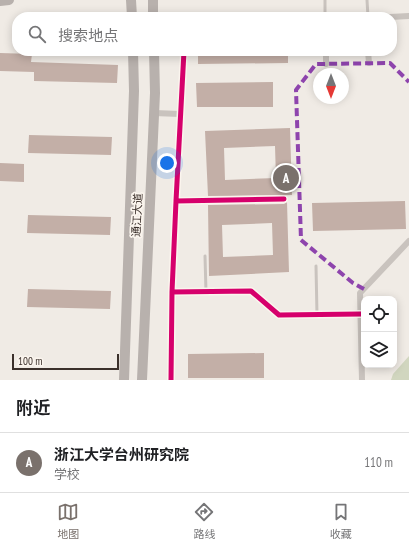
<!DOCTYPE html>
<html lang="zh">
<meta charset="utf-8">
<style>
body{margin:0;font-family:"PT Sans Narrow","Noto Sans SC",sans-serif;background:#f6f6f6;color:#202124}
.controls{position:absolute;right:12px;bottom:12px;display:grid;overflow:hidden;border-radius:8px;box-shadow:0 2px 10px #0003}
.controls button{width:36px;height:36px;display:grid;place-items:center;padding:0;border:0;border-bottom:1px solid #e0e0e0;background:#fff;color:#202124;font:20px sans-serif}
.compass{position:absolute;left:313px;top:68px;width:36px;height:36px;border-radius:50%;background:#fff;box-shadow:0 2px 10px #0003;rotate:180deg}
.scale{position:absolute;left:12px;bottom:10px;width:107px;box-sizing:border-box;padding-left:4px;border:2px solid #3b302b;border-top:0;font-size:11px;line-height:14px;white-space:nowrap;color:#3b302b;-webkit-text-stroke:3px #fbf5ee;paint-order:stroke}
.you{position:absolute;left:167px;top:163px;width:14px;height:14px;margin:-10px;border:3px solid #fff;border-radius:50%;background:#1a73e8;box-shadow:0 0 0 6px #1a73e833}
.badge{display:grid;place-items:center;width:26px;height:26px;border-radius:50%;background:#7a716c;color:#fff;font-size:13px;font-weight:700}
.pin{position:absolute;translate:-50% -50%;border:2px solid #fff;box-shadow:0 1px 4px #0006}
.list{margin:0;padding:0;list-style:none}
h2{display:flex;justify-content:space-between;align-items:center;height:52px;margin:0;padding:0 16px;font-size:17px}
h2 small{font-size:13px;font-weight:400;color:#757577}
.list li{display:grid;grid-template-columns:26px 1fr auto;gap:12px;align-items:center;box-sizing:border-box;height:60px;padding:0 16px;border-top:1px solid #e0e0e0}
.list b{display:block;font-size:15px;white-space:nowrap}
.list p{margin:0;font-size:13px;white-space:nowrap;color:#757577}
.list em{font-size:13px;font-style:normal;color:#757577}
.icon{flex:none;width:22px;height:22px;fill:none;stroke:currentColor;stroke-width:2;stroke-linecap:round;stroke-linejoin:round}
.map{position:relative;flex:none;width:409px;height:380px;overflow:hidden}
.search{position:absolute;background:#fff;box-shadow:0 2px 10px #0003;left:12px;right:12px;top:12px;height:44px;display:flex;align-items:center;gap:10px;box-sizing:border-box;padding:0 14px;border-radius:16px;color:#757577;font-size:15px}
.sheet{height:112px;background:#fff}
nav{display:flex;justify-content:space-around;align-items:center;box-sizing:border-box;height:56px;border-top:1px solid #e0e0e0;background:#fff;font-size:11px;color:#757577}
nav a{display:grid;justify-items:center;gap:2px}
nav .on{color:#7a716c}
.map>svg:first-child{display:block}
.green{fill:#d1d6bf}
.building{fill:#c3afa7;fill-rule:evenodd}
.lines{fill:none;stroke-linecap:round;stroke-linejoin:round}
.lane{stroke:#c9c3be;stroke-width:3}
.street{stroke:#c9c3be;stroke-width:6}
.primary{stroke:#b8b1ad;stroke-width:10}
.quiet{stroke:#8e44ad;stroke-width:4;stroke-dasharray:8 4;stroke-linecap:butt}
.cycleway-casing{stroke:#fbf5ee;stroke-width:8}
.cycleway{stroke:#d6006c;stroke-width:5}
.labels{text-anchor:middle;stroke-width:3.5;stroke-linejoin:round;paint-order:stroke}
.street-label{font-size:11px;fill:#3b302b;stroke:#fbf5ee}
</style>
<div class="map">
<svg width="409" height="380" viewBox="0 0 409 380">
<rect width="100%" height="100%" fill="#f0ebe5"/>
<path class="green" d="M409,356v24h-18l2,-6z"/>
<path class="building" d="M198,51h90v12l-90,1z
M0,53l32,1 -1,8 87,3 -1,18 -83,-2v-9l-34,-1z
M273,82v25h-76l-1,-24z
M290,128l2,67 -84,1 -3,-65zM275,146l1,32 -51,2 -1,-32z
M29,135l83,2 -1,18 -83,-2z
M0,163l24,1v18l-24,-1z
M405,201l1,28 -93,2 -1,-28z
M287,202l2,70 -80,4 -1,-71 76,-1zM272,223l1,32 -50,2 -1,-32z
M28,215l83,2 -1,18 -83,-2z
M28,289l83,2 -1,18 -83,-2z
M264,353v25h-76v-24z"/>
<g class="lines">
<path class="lane" d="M325,0v17
M367,0l1,17
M205,256l1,36
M316,266l1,49"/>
<path class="street" d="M390,17l19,-1
M326,51v13
M368,51l1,12
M154,113l26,1
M176,201l8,-150
M172,292l79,-1 28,24 82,-1
M171,380l1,-88 4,-91 108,-2
M362,380l-2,-87 49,-52"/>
<path class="primary" d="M131,0l1,17
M153,0v17
M0,1l9,-1
M124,380l10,-289 -1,-40
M142,380l13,-287 -1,-42"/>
<path class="quiet" d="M364,289l-11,-6 -52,-43 -5,-150 20,-26 74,-1 19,19"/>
<g class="cycleway-casing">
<path id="cycleway" d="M176,201l8,-150
M172,292l79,-1 28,24 82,-1
M171,380l1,-88 4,-91 108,-2"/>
</g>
<use href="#cycleway" class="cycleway"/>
</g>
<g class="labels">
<g class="street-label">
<text transform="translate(137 215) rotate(-87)" y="4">通江大道</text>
</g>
</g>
</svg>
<div class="controls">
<button><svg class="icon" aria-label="locate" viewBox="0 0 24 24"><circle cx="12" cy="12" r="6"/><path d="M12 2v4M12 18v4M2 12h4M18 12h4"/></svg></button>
<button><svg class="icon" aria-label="layers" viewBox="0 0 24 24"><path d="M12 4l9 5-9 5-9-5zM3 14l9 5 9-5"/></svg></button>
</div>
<svg class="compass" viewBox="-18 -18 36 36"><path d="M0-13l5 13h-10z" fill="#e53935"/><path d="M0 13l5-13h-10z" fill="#757577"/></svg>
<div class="scale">100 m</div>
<div class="you"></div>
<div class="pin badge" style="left:286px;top:178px">A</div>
<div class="search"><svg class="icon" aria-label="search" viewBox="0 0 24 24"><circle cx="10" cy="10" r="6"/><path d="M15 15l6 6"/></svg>搜索地点</div>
</div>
<section class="sheet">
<h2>附近<small></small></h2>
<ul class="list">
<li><span class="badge">A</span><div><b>浙江大学台州研究院</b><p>学校</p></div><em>110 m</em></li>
</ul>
</section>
<nav>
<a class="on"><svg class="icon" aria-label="map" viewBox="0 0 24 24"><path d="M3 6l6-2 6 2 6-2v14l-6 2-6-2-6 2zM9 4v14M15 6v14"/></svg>地图</a>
<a><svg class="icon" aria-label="directions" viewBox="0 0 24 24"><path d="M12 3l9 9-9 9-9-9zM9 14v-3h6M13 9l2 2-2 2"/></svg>路线</a>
<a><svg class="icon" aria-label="saved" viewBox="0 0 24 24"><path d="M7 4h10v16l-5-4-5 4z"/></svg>收藏</a>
</nav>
